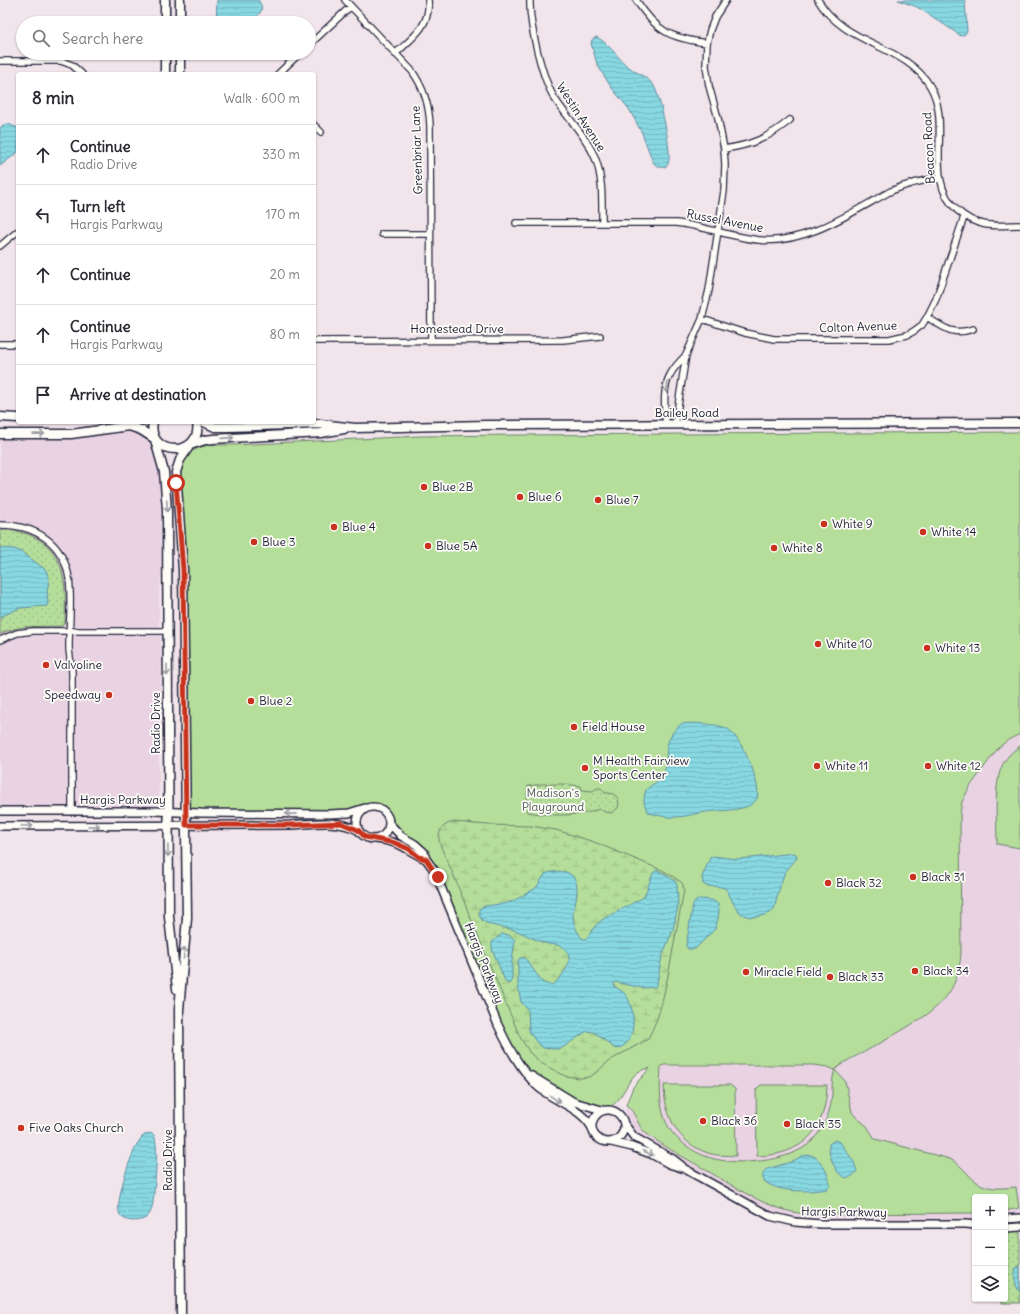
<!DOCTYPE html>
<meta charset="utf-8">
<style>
body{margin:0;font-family:Delius,sans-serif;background:#f7f7f7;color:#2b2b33}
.controls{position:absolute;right:12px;bottom:12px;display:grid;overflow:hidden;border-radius:4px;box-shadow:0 1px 3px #0004}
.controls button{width:36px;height:36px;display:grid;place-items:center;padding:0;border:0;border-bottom:1px solid #e1e1e2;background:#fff;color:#2b2b33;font:20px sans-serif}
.stop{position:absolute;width:12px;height:12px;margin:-9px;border:3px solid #c8321e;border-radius:50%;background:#fff}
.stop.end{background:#c8321e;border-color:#fff;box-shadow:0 1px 4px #0008}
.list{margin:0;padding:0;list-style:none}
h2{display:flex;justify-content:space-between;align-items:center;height:52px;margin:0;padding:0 16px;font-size:17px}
h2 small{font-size:13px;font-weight:400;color:#7c7c81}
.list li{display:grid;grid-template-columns:26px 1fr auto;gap:12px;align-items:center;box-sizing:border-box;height:60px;padding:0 16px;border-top:1px solid #e1e1e2}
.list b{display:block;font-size:15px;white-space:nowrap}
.list p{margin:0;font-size:13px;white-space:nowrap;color:#7c7c81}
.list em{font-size:13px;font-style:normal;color:#7c7c81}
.icon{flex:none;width:22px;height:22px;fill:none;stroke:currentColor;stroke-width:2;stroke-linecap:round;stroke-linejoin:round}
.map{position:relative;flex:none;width:1020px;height:1314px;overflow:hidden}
.search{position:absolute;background:#fff;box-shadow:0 1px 3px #0004;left:16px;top:16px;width:300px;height:44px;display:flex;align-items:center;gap:10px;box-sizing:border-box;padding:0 14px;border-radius:22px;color:#7c7c81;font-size:15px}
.panel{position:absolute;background:#fff;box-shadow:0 1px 3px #0004;left:16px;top:72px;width:300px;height:352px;border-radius:4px}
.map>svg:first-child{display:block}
.built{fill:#e9d3e3}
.green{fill:#b5de9b;stroke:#6c806b;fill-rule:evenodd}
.wetland{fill:url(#wetland-marsh);stroke:#6c806b}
.park{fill:url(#park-dots);stroke:#6c806b}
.water{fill:url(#water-rules);stroke:#5f8f9f}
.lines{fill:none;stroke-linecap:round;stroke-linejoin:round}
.minor-casing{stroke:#22223b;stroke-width:8}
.tertiary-casing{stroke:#22223b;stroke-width:10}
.secondary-casing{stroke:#22223b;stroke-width:11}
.minor{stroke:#fdfcf7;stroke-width:5.5}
.tertiary{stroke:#fdfcf7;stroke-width:7}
.secondary{stroke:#fdfcf7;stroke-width:8}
.oneway{stroke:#9a9aa2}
.route{stroke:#c8321e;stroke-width:5}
.poi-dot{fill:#c8321e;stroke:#fdfcf7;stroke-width:1.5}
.labels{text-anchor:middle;stroke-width:3.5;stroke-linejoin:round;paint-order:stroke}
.street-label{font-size:12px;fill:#22223b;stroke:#fdfcf7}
.poi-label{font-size:12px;fill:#22223b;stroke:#fdfcf7;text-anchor:start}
.park-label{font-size:12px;fill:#4e5a58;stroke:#fdfcf7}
</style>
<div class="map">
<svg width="1020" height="1314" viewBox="0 0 1020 1314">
<defs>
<pattern id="wetland-marsh" width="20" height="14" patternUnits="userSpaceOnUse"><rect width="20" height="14" fill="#b5de9b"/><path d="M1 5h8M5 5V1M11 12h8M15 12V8" fill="none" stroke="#9bbe86"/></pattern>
<pattern id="park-dots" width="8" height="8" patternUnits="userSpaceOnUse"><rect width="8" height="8" fill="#b5de9b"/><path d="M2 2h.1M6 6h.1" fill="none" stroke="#9bbe86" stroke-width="1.8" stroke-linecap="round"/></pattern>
<pattern id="water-rules" width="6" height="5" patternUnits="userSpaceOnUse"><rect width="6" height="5" fill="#88d8e2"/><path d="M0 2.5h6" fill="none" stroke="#75b9c3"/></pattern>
</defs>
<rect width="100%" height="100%" fill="#f1e4eb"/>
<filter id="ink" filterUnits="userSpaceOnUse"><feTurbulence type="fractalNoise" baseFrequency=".025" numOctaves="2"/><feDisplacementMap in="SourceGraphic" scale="8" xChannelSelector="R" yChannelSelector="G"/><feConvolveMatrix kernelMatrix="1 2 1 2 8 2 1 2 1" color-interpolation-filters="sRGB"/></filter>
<g filter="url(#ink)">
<path class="built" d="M123,431l12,1 5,2 9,8 5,8 6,25 1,100 -2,19v28l2,19v37l-2,29v92l-3,5 -7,3 -149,-1v-366l73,-1 22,-3z
M1020,734v484l-15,1v-22h-30v25l-154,2 -51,-8 -136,-79 -11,-18 5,-19 5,-13 9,-11 17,-10 160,-1 9,2 7,3 10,-8 29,-15 62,-39 15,-18 9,-24v-152l2,-12 7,-14 29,-40 10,-8z"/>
<path class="green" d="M1020,432v302l-12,6 -10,8 -29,40 -7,14 -2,12 1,138c-2,42 -24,58 -57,77 -13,8 -25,15 -38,22 -11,6 -22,10 -31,19l10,11 7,31 4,5 11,9 8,13 75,20c7,3 12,9 17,14 15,17 27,16 49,14l3,21 -14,3v-14h-30v16l-168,1c-40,-3 -74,-29 -108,-48 -17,-10 -36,-20 -52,-32 -11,-8 -10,-22 -21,-29l7,-18 17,-19c-4,1 -9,2 -12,4 -14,11 -16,34 -36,38l-40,-15 -42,-30 -94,-206 -37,-36c-2,-21 -18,-17 -32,-12l-171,1 -2,-182 -8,-153 6,-21 19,-9 8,-2h23l189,-9 97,-1zM664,1065h149l15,2 7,3c-3,8 -3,16 -3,24 -1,18 -8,34 -20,47 -22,22 -79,26 -107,15 -13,-5 -26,-14 -34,-25 -13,-19 -11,-43 -10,-65z
M1020,746v102l-23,-4c0,-20 -4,-63 6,-80 4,-8 10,-13 17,-18z
M664,1085h66l5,4 1,67c-10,-1 -20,0 -28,-3 -31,-10 -44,-39 -44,-68z
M761,1085h66c-1,46 -24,70 -70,71l-1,-67z"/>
<path class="wetland" d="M455,822l32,3 43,1 26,4 38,12 70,29 17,11 2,3 1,5 -16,86 -6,26 -5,17 -9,20 -39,22 -12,11 -8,5 -10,1 -14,-2 -24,-13 -11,-10 -10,-16c-23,-54 -45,-108 -67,-163 -3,-8 -15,-30 -14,-37 0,-9 7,-14 16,-15z"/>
<path class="park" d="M0,530c33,0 59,15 64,51 2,13 1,27 1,41l-3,4c-22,1 -42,-2 -62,8z
M543,784h20l18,2 1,4 11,1c5,-5 9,-4 12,2 10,-1 16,5 13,15l-7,5 -6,-1 -5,-3c-22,8 -50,7 -73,3l-1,-6 2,-20z
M1020,1228v75h-18v-4h3v-70z"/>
<path class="water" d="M217,0h41c9,11 -1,16 -9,23h-33z
M898,0h67l2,31 -3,4 -3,1 -31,-21 -13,-8z
M596,37c9,3 22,20 29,27 9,8 22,12 29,22 6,10 19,68 14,78 -3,6 -12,3 -15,-2l-11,-29 -13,-24 -18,-22 -14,-23 -6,-21 1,-3z
M8,124l10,4v24l-18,14v-38l3,-3z
M0,548l14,1 8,3 24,18 3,10 -2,11 1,12 -1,3 -27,2 -20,9z
M681,724c10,-2 36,0 45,4 14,6 36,56 31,70 -5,14 -39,12 -51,14 -11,1 -20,5 -30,5 -10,1 -18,-2 -27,-4 -6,-7 -6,-15 -3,-23 4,-5 11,-7 15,-12 12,-17 -4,-34 20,-54z
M794,853l2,1 1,4 -12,14 -4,11 -7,26c-3,5 -9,6 -14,7 -23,5 -25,-12 -34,-27 -8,-5 -17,0 -23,-5l-1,-7 8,-19 3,-2 22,3 16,-1z
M657,870l6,3 12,8 2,4 1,21 -5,24 -11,26 -5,27 -2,4 -13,1 -26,-6 -2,1v3c4,3 9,5 12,9 10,15 12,50 -10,54l-22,-17 -7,-1 -25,17 -6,1 -13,-1 -6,-5 -8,-12 -1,-21 -7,-8 -3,-16v-25l2,-3h5l18,25 8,2c6,-2 11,-10 15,-16 6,-9 3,-21 -9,-24 -4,-1 -8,0 -12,-2 -12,-3 -22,-11 -34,-14 -9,-2 -23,-3 -29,-9 -3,-3 -4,-8 -2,-12l5,-2 23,-3 9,-4 19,-11 9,-14c17,-6 33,-3 32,18 0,8 -3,14 -4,22 0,9 4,19 10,25h3l9,-13 8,-7 41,-22 9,-24z
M700,899l12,1 6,4 1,7 -1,8 -3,10 -20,20h-7l-2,-3 7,-42 4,-4z
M502,934l7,1 6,5 -3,21v18l-1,3 -3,2 -3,-3 -13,-32v-7z
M150,1133l4,2c5,11 1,45 0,58 -1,8 -1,17 -6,23 -6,7 -27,7 -29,-4 -3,-14 13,-64 23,-75 2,-2 5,-3 8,-4z
M835,1140l5,2 14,20 3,9c-15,21 -30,-14 -28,-27z
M811,1155c10,3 18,19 19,30l-3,4c-17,3 -49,4 -63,-8 -2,-5 -2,-9 3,-12l24,-7 11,-6z
M1020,1266v26c-6,-7 -6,-15 -4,-24z"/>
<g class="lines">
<g class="minor-casing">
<path id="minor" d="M345,0l67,71c12,17 17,33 18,54l1,215
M530,0c-1,24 12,79 25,99 14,21 32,38 41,61 7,20 6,41 6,63
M636,0c21,32 34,38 71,43
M818,0c27,46 87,44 112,86 23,38 -8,93 27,124 8,7 16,12 26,14 12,3 25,1 37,1
M309,45l42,-39
M395,54c17,-16 36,-28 33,-54
M0,61h61l11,4 10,9
M278,74l22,-21
M314,125l7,7
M724,149c28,-4 44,-11 66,-29
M516,223h160c28,3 55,14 83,17 46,5 93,-28 132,-49 16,-7 32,-11 49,-13
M382,234h48
M0,246l18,-15
M927,317c17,11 26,19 46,12
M702,319l43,14 29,6h115l18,-4 7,-4 8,-6 5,-8 9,-18 28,-82
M314,341l249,-1 37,-4
M0,344h18
M666,425c-1,-16 -4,-36 4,-50 4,-8 10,-14 16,-20
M675,425l11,-70 16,-36 7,-29 15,-99 1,-26 -1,-16 -6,-31 -9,-32 -3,-20 1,-23 3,-13 5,-13 11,-17
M0,525c35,0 63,17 69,53 3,22 0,46 0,69 0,9 3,18 3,27v137
M0,640l17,-7 16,-2h134"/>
</g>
<g class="tertiary-casing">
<path id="tertiary" d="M357 823a16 16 0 1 1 32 0a16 16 0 1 1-32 0Z
M0,811h155l46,2 129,1 19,-1 16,-5
M389,823l12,13 14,8 9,8 2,7 8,11 64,155c10,22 21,42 38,60 17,17 45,22 56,43
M0,826l291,-1c24,-1 45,-6 67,5
M375,839c12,1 24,4 34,11 6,3 11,7 17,9
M530,1075l44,27 28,8
M592 1126a16 16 0 1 1 32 0a16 16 0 1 1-32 0Z
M625,1125l9,12 39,22 9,7
M611,1142l21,5 19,7 18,10 16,5 85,47 25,6 26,2h145l9,1
M1005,1219l15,-1
M1005,1228l15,-1"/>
</g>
<g class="secondary-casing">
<path id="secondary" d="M165,0v23
M180,0v23
M165,53v21
M180,53v21
M0,417l18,1
M153,422c-7,35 50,37 44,0
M204,422l11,5h13l92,-3 35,4 132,-3 533,-2
M0,434h71l58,-8 12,4 14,9
M155,440l9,32 3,38 2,407 8,72
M190,445l15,-5 8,-1 108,-6 23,-4
M181,1314l-2,-304 8,-92 -4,-349 -7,-97 4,-12 10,-15"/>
</g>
<use href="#minor" class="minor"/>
<use href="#tertiary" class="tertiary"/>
<use href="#secondary" class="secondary"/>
</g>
<defs><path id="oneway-shaft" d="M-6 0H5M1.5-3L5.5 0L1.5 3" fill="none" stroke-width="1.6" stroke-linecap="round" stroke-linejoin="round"/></defs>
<g class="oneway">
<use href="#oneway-shaft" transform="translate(667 387) rotate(99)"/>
<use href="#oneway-shaft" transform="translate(39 434) rotate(-1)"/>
<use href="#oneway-shaft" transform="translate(228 438) rotate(-4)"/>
<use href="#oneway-shaft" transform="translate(167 506) rotate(88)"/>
<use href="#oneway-shaft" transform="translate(167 670) rotate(90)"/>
<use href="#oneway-shaft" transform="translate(291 814) rotate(-179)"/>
<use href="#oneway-shaft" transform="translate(27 826)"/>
<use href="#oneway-shaft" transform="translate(94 826) rotate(-1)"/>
<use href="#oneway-shaft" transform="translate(168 851) rotate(89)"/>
<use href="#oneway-shaft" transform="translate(184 953) rotate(-85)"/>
<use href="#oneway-shaft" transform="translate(555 1099) rotate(34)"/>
<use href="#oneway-shaft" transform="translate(648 1153) rotate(23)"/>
</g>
</g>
<g class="lines" filter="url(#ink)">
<path class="route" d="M176,483l7,86 3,256h105l50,-2 17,7 7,7 30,6 14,6 10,8 7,2 12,18"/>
</g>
<g class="poi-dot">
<circle cx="424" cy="487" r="4"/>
<circle cx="520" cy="497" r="4"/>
<circle cx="598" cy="500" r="4"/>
<circle cx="824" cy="524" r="4"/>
<circle cx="334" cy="527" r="4"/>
<circle cx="923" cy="532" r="4"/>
<circle cx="254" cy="542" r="4"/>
<circle cx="428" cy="546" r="4"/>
<circle cx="774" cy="548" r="4"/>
<circle cx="818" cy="644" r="4"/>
<circle cx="927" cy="648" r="4"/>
<circle cx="46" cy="665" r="4"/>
<circle cx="109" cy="695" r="4"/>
<circle cx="251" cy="701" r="4"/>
<circle cx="574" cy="727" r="4"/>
<circle cx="817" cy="766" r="4"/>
<circle cx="928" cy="766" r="4"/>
<circle cx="585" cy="768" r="4"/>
<circle cx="913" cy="877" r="4"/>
<circle cx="828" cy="883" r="4"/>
<circle cx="915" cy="971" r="4"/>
<circle cx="746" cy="972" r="4"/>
<circle cx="830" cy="977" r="4"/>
<circle cx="703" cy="1121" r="4"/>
<circle cx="787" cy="1124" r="4"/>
<circle cx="21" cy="1128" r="4"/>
</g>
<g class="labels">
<g class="street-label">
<text transform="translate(581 117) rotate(57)" y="4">Westin Avenue</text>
<text transform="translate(929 148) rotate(-93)" y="4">Beacon Road</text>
<text transform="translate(417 150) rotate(-92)" y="4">Greenbriar Lane</text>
<text transform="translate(725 221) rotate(11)" y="4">Russel Avenue</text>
<text transform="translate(858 327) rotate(-2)" y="4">Colton Avenue</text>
<text x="457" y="333">Homestead Drive</text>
<text x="687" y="417">Bailey Road</text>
<text transform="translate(156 723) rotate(-90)" y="4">Radio Drive</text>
<text x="123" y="804">Hargis Parkway</text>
<text transform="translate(484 963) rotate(68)" y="4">Hargis Parkway</text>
<text transform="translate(168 1160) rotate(-90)" y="4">Radio Drive</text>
<text transform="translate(844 1212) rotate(1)" y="4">Hargis Parkway</text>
</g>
<g class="poi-label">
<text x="432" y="491">Blue 2B</text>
<text x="528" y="501">Blue 6</text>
<text x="606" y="504">Blue 7</text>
<text x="832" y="528">White 9</text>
<text x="342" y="531">Blue 4</text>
<text x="931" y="536">White 14</text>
<text x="262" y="546">Blue 3</text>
<text x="436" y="550">Blue 5A</text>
<text x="782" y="552">White 8</text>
<text x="826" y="648">White 10</text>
<text x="935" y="652">White 13</text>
<text x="54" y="669">Valvoline</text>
<text x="101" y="699" text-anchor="end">Speedway</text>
<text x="259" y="705">Blue 2</text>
<text x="582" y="731">Field House</text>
<text x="593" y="765">M Health Fairview<tspan x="593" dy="14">Sports Center</tspan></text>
<text x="825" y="770">White 11</text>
<text x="936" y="770">White 12</text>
<text x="921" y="881">Black 31</text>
<text x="836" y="887">Black 32</text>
<text x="923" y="975">Black 34</text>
<text x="754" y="976">Miracle Field</text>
<text x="838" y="981">Black 33</text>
<text x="711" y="1125">Black 36</text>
<text x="795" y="1128">Black 35</text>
<text x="29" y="1132">Five Oaks Church</text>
</g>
<g class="park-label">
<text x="553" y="797">Madison's<tspan x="553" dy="14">Playground</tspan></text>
</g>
</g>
</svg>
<div class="controls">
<button>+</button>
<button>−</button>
<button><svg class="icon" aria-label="layers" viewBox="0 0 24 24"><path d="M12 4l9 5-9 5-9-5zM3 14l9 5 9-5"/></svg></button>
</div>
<div class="stop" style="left:176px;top:483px"></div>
<div class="stop end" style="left:438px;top:877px"></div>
<div class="search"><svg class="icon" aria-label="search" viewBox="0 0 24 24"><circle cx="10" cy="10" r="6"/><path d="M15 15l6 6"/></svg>Search here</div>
<section class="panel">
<h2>8 min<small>Walk · 600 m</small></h2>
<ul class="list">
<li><svg class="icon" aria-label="ahead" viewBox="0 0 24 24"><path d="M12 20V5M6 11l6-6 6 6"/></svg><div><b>Continue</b><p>Radio Drive</p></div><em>330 m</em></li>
<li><svg class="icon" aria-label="left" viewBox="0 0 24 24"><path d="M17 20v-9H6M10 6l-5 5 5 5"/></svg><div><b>Turn left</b><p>Hargis Parkway</p></div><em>170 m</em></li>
<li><svg class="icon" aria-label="ahead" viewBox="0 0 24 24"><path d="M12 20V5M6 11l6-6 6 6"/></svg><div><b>Continue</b></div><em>20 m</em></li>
<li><svg class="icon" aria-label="ahead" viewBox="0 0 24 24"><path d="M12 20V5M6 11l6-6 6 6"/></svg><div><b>Continue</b><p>Hargis Parkway</p></div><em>80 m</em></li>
<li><svg class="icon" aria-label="arrive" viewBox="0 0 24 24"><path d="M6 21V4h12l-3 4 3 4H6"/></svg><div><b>Arrive at destination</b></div></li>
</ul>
</section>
</div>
